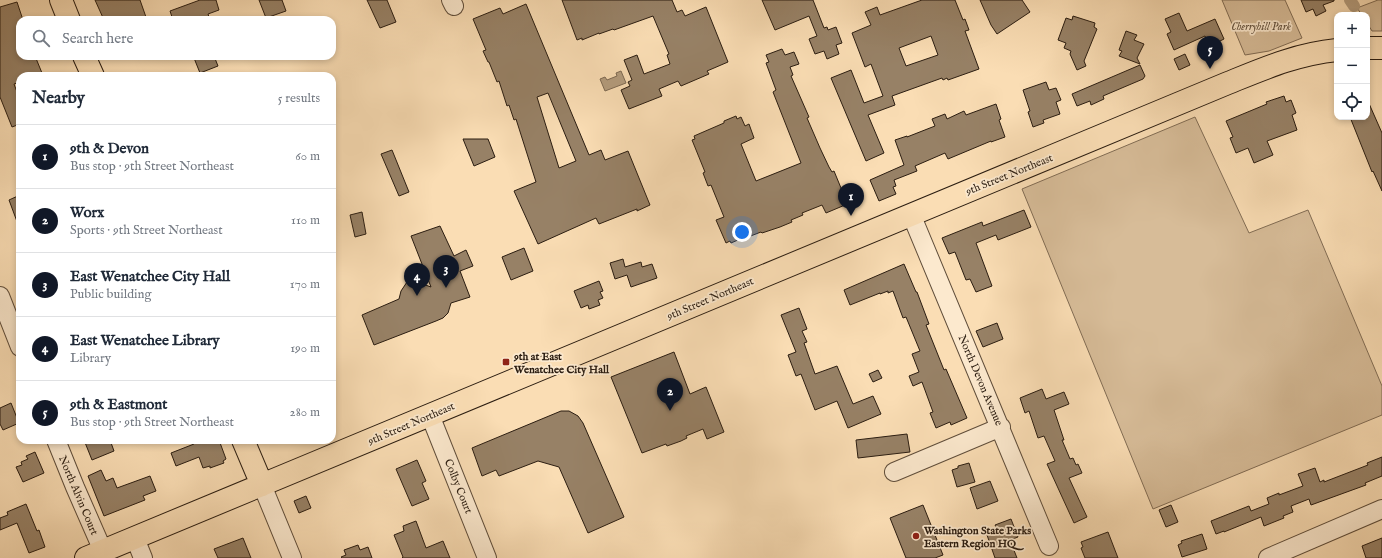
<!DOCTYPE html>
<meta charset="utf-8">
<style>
body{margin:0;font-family:"IM FELL English",serif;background:#f6f6f7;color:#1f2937}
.controls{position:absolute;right:12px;top:12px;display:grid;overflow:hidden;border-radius:8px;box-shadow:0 2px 6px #0003}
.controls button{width:36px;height:36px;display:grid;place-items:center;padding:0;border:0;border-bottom:1px solid #e0e1e3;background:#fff;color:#1f2937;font:20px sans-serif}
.you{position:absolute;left:742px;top:232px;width:14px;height:14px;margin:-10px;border:3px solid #fff;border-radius:50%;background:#1a73e8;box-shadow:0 0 0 6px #1a73e833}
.badge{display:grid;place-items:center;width:26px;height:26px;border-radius:50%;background:#111827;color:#fff;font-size:13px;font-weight:700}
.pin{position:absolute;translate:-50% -33px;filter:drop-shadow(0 1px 2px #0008)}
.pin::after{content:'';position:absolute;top:21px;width:14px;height:12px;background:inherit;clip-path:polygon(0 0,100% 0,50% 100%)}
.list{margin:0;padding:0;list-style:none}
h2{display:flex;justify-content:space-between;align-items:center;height:52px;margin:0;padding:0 16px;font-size:17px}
h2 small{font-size:13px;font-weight:400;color:#747a83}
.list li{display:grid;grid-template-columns:26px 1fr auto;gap:12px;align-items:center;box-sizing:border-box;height:64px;padding:0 16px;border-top:1px solid #e0e1e3}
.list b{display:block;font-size:15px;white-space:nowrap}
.list p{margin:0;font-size:13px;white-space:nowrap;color:#747a83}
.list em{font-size:13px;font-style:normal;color:#747a83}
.icon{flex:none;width:22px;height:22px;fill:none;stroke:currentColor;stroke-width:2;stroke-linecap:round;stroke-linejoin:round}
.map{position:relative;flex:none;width:1382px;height:558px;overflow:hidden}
.search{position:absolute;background:#fff;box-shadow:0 2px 6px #0003;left:16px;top:16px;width:320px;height:44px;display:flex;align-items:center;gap:10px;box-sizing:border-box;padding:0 14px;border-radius:12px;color:#747a83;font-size:15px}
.panel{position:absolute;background:#fff;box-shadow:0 2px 6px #0003;left:16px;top:72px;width:320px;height:372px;border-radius:12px}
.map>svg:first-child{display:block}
.green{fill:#d7bc98;stroke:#816c54}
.water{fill:#b49c7d;stroke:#7d6952}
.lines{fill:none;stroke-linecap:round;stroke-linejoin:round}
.canal{stroke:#b49c7d;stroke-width:12}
.building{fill:#978166;stroke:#2b1d11;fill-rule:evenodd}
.minor-casing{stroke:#5f4d3a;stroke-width:20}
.major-casing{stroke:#2b1d11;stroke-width:24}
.minor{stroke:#fce9ce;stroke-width:18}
.major{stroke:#faddb4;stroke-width:22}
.poi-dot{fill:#8f2418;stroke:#fce9ce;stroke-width:1.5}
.labels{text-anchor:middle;stroke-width:3.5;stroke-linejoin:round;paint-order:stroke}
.park-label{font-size:11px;font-style:italic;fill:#5f4d3a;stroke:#fce9ce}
.street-label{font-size:11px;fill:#2b1d11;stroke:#fce9ce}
.poi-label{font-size:11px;font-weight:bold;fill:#2b1d11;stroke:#fce9ce;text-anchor:start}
</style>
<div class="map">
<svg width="1382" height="558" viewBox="0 0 1382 558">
<rect width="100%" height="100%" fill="#faddb4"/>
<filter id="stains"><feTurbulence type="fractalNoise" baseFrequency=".005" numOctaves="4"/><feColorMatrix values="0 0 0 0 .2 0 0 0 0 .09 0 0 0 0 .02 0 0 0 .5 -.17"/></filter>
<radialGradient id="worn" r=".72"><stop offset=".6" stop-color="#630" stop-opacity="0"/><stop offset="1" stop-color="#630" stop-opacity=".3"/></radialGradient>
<path class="green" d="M1222,0h63l17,38 -33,13 -24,4z
M1378,0h4v31h-10l-5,-8v-8h-5l-5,-7z
M1195,117l54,116 59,-23 74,176v29l-229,94 -131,-320z"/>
<path class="water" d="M621,71l5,12 -21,8 -5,-12 5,-2 2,3 10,-4 -1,-3z"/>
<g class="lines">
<path class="canal" d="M1350,0l4,6"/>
</g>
<path class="building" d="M95,0h45l7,20h-43z
M200,0h16l3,10 -11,4 2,6h-37l-3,-9z
M259,0h23l4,11 -20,7z
M367,0h20l9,22 -16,6z
M562,0h110l5,12 5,-2 3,6 21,-9 22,55 -21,9 2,3 -28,12 -3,-5 -19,8 3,7 -33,13 -8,-19 9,-4 -2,-4 4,-2 -8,-20 13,-5 7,19 26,-10 -3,-9 2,-1 -16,-38 -39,14 -1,-1 -14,5v-1l-17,7v-2l-5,2z
M762,0h51l11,28 3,-1 1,3 8,-3 6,16 -6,2 3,9 -12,5 -3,-8 -9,3 -6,-15 8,-3 -8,-20 -34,14z
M922,0h33l8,20 2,-1 4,11 -4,1 14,38 -31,11 -1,-2 -4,2 -1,-2 -50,18 3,9 -27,10 16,38 -18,8 -35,-83 20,-8 13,33 19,-7 -12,-32 -6,3 -13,-34 19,-8 -6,-13 12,-5 3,8zM931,36l7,19 -32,11 -7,-18z
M980,0h42l8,12 -33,22 -6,-9z
M1301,0h33v1l-11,4 3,6 -10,5 -3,-7 -7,3z
M17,2l6,18h-3v36h15l7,17 -7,3h-15v6l-6,2 6,16v24l-8,3 -12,-30v-90z
M526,4l63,151 12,-5 4,10 23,-9 22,54 -13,6v-2l-38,15 -3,-6 -58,26 -24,-53 22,-9 -20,-63 -2,1 -5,-15 -2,1 -8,-25 -2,1 -8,-20h-1l-5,-11 3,-1 -13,-31 27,-11 3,6zM548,93l28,68 -17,7 -22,-71z
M1179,13l8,18 28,-12 9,20 -14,7 -5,-10 -31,14 -7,-16 4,-2 -6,-13z
M1073,16l22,7 -1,4 3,2 -13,32 2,5 -9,4 -7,-16 1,-3 -7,-3 2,-5 -8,-3 8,-22 6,2z
M1126,31l11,4 -3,5 10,4 -7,14 3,6 -21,-8 3,-5 -3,-1z
M782,49l3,6 9,-3 5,12 -9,3 3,8 -2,1 18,41 -2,1 13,30 9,19 3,5 2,-1 7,17 5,12 -3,1 2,4 -19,8 -4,-8 -20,8 1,2 -12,5 1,2 -12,5 -18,6 -1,-1 -13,5 -1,-1 -16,7 -1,-2 -4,2 -10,-23 8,-3 -13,-32 -3,1 -5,-13 2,-1 -13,-32 3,-1 -1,-3 30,-13v-2l12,-5 1,3 4,-2 4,9 4,-2 5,14 -13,6 15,37 45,-18 -28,-71 3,-2 -10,-27 3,-1 -3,-7z
M1185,54l5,11 -11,5 -5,-11z
M199,56h15l4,10 -18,7 -6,-15z
M1140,65l5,11 -2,3 -40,17 1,3 -13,6 -1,-4 -13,5 -5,-12z
M1046,82l3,8 7,-2 5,12 -5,2 4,12 -17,6 1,3 -11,4 -5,-15 2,-1 -7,-21z
M1284,96l2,6 5,-2 5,13 -4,2 5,15 -30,11 6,14 -19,8 -6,-15 -12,5 -6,-15 3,-1 -7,-16 41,-17 -1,-2z
M1367,99l15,34v58l-9,-20 -1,1 -22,-55h17z
M996,104l5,15 -2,1 6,17 -14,5v-1l-43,18 -3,-6 -30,13 2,5 -23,9 2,6 -3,1 3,7 -17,7 -9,-21 34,-15 -9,-25 12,-4v1l28,-11 -3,-7 13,-5 2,5 17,-8 2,4z
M463,139h25l7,18 -21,9z
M392,150l17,42 -10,4 -18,-42z
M20,195v32h-1l-10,-27z
M1024,210l7,17 -33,13 -2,-5 -20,8 16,43 -16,6 -6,-13 -4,1 -11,-28 -6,2 -7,-16 40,-16 1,4z
M362,212l4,22 -11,3 -5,-22z
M440,226l14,30 12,-6 7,16 -13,5 10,26 -19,6 -3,10 -5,5 -7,3 -62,24 -12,-30 37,-16 2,-8 8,-12 22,8 -20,-51z
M524,248l9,23 -22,9 -9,-23z
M623,259l2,8 16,-5 1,5 10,-3 5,14 -26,9 -4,-12 -12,4 -5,-16z
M904,264l12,28h1l12,32 -3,1 18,45 2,-1 21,49 -16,7 -1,-3 -14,6 -6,-15 3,-1 -11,-30 -9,4 -4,-10 10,-4 -7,-18 8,-3 -14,-34 -3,1 -10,-27 -5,2v-2l-8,3v-1l-30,12 -6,-15z
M599,281l4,10 -3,1 3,6 -5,2 2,5 -11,4 -1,-4 -7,3 -7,-17z
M799,308l8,21 -5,2 5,11 -3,1 11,31 22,-8 16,38 20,-8 8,18 -33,14 -11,-27 -22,9 -14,-36 -5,2 -8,-21 8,-3 -15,-37z
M997,323l6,16 -20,8 -7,-16z
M674,352l16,42 16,-7 18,45 -17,7 -4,-10 -17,7 1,2 -6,3 -14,5 -1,-2 -24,9 -31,-76z
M878,370l4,8 -9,4 -4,-8z
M1042,389l4,10 18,-7 5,12 -15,6 10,30h-2l8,19 3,-1 3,7 2,-1 4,9 -13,5 18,39 -13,6 -27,-59 8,-3 -11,-25 -6,2 -9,-27 -4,2 -5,-15z
M11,403l8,20 -16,7 -3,-6v-16z
M561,411h8l9,5 5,7 41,94 -36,16 -29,-66 -21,-6 -39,15 -3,-6 -14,6 -10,-28z
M907,434l3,18 -52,6 -2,-18z
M84,440h26l4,11 -22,9z
M192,440h16l1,3 10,-3 7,19 -3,2 1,2 -14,5v-2l-7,2 -4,-11 -23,9 -5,-13 23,-9z
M35,452l9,21 -21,9 -7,-15 6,-2 -1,-3 7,-3 -2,-3z
M1382,457v19l-17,7 1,2 -55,20 -2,-6 -18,7 2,6 -10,4 1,2 -20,8 -3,-9 -37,15v-1l-8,3 -5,-13 38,-15 2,5 18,-7 -2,-6 12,-5v2l24,-9 -5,-12 17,-6 5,14 4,-2v2l44,-17 -1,-2z
M417,460l9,21 -4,2 7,16 -17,7 -16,-37z
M969,463l6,19 -18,5 -5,-17 6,-2v-2z
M101,470l5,11 7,-3 4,10 33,-12 6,15 -13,5 2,4 -41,16 -16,-40z
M990,481l8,20 -21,8 -7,-21z
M306,496l5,12 -12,5 -5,-12z
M26,504l11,27 2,-1 6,17 -16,6 -12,-30 -17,7v-12l8,-3 -1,-3z
M923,505l20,50 -8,3h-29l-16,-40z
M1171,505l7,17 -12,5 -7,-17z
M1011,519l7,18 -8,3 7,18h-22l-8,-23 11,-4 -3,-6z
M416,521l10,27 17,-7 7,17h-48l1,-1 -9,-22 10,-4 -1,-5z
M1108,532l10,26h-33l-4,-10 2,-1 -2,-5z
M1202,534l5,15 -25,8 -4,-12 4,-2 -1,-2z
M243,538l8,20h-33l-4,-9z
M1382,538v20h-16l-4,-12z
M358,545l2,5 8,-3 4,11h-30l-1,-1 5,-2 -2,-5z"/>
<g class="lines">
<g class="minor-casing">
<path id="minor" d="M451,0l3,6
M911,214l138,332
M0,296l20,51
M430,415l57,143
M56,440l19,47 28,64
M894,472l107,-45
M262,485l30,73
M135,538l8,20
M1268,558l114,-49"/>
</g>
<g class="major-casing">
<path id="major" d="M61,0l8,20
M1367,48h15
M84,56l9,20
M243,440l19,45
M86,558l1142,-475c37,-15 69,-29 109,-33"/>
</g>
<use href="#minor" class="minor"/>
<use href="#major" class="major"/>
</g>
<g class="poi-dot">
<rect x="502" y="358" width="8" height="8" rx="2"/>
<circle cx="916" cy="536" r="4"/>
</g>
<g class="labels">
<g class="park-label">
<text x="1261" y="30">Cherryhill Park</text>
</g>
<g class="street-label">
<text transform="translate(1009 174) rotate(-22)" y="4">9th Street Northeast</text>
<text transform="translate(710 298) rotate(-23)" y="4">9th Street Northeast</text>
<text transform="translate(981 380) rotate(67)" y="4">North Devon Avenue</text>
<text transform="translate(411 423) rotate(-23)" y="4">9th Street Northeast</text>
<text transform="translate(459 486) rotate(68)" y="4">Colby Court</text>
<text transform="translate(79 495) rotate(67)" y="4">North Alvin Court</text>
</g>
<g class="poi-label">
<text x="514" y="360">9th at East<tspan x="514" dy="13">Wenatchee City Hall</tspan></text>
<text x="924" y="534">Washington State Parks<tspan x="924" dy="13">Eastern Region HQ</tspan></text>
</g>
</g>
<rect width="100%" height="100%" filter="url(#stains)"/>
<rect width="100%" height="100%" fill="url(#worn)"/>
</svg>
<div class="controls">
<button>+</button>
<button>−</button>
<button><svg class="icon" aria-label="locate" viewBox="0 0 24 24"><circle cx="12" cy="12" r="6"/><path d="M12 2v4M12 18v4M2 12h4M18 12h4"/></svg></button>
</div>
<div class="you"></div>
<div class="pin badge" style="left:851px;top:216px">1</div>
<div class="pin badge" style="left:670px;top:411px">2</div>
<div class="pin badge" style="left:446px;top:288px">3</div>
<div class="pin badge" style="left:417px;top:296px">4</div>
<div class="pin badge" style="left:1210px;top:69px">5</div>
<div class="search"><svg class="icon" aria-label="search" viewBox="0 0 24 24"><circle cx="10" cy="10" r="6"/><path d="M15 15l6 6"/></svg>Search here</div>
<section class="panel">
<h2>Nearby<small>5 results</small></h2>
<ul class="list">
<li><span class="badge">1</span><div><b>9th &amp; Devon</b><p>Bus stop · 9th Street Northeast</p></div><em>60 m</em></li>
<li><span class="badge">2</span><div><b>Worx</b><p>Sports · 9th Street Northeast</p></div><em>110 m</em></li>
<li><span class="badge">3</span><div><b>East Wenatchee City Hall</b><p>Public building</p></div><em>170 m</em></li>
<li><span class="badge">4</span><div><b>East Wenatchee Library</b><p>Library</p></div><em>190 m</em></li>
<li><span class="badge">5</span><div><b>9th &amp; Eastmont</b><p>Bus stop · 9th Street Northeast</p></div><em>280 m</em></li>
</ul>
</section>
</div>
